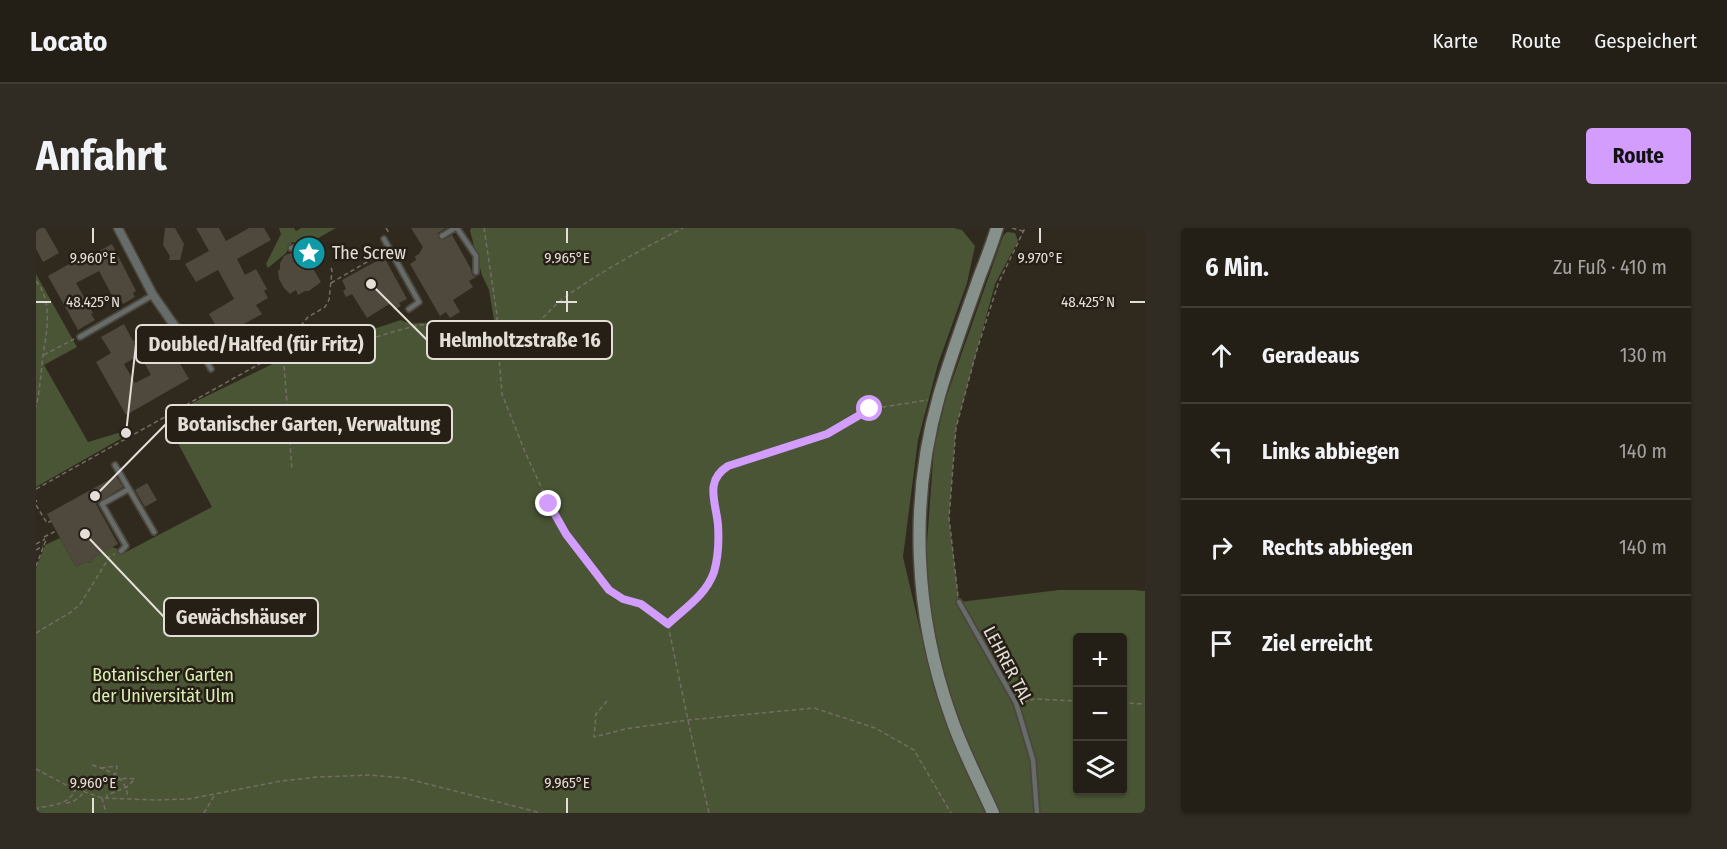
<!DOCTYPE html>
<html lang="de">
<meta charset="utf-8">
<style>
body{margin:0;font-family:"Fira Sans Condensed",sans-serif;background:#302c23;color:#f1f3f6}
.controls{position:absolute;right:18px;bottom:18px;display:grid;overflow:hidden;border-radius:6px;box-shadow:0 2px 4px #0004}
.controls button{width:54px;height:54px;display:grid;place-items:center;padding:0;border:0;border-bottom:2px solid #413d35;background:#241f16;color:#f1f3f6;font:30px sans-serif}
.stop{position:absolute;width:18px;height:18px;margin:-14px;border:4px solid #d29dfd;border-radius:50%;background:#fff}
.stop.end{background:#d29dfd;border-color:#fff;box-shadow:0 2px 6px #0008}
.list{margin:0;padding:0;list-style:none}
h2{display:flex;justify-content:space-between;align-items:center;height:78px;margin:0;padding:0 24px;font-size:26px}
h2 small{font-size:20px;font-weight:400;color:#a3a2a1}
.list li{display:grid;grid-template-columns:39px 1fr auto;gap:18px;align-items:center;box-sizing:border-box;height:96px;padding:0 24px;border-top:2px solid #413d35}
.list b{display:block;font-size:22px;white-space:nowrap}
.list em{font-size:20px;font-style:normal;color:#a3a2a1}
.icon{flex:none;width:33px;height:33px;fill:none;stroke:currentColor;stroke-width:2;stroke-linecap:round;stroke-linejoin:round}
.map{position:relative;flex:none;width:1109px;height:585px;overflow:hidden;border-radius:6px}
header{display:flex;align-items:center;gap:36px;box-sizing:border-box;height:84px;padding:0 30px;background:#241f16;border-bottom:2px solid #413d35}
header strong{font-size:28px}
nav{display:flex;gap:33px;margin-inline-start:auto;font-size:21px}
.intro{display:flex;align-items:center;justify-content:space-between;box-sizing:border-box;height:144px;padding:0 36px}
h1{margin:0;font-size:42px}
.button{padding:15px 27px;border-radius:6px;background:#d29dfd;color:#111;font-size:21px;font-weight:700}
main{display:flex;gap:36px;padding:0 36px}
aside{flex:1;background:#241f16;border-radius:6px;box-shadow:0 2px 4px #0004}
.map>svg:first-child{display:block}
.green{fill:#4a5535;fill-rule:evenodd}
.building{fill:#4f483c;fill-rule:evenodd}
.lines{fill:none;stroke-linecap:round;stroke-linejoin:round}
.lane-casing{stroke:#4d463c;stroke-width:8}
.street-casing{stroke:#4d463c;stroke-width:11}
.secondary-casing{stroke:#4d463c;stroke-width:15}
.path{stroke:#736d64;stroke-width:1.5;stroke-dasharray:4.5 3;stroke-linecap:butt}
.lane{stroke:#656c69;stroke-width:4.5}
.street{stroke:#656c69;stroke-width:8}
.secondary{stroke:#86918c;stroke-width:12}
.route{stroke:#d29dfd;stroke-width:8}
.ticks{fill:none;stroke:#e3ded7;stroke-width:2}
.labels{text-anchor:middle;stroke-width:5;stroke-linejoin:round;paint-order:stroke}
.poi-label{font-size:18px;fill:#e3ded7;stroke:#261f15;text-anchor:start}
.street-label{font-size:18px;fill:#e3ded7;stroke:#261f15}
.park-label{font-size:18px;fill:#d9eeb2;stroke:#261f15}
.ticks-label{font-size:15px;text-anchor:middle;fill:#e3ded7;stroke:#261f15;stroke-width:5;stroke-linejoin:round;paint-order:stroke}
.leader{fill:none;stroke:#e3ded7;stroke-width:2}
.callout-dot{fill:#e3ded7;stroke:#261f15;stroke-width:2}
.callout{fill:#261f15;stroke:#e3ded7;stroke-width:2}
.callout-label{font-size:20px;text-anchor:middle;font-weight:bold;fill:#e3ded7}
</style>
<header>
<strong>Locato</strong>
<nav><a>Karte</a><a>Route</a><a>Gespeichert</a></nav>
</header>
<div class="intro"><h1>Anfahrt</h1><a class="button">Route</a></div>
<main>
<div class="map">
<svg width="1109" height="585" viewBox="0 0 1109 585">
<rect width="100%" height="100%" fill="#30291e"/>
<path class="green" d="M243,0h15l2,3 5,-3h35l-23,13c-8,-2 -12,3 -21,1l-6,11 -18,15 -2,-4 15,-30z
M435,0h483l8,2 13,16 -8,37 -29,81 -20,76 -15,117 31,132 55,124h-953v-245l9,-23 15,-7 16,29 9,-5 6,1 3,-6 18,-10 14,5 86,-45 -48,-90 135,-66 31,-8 71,-23c12,6 15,2 27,3 23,2 44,4 67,3l-6,-36 -7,-15 -12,-44z
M971,4l8,1 3,8 -23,43 -39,144 -7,90 10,84 100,-12h75l11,1v222h-146l-33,-74 -22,-64 -17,-78 -1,-40 8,-110 12,-49 57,-162zM1042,410h44v152h-44z
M0,46l41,73 -33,18 44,77 37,-11 4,3 -93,53z"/>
<path class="building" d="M0,0h9l14,25 -16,9 -7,-13z
M129,0h10l9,16 -4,16h-11l1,-4 -7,-11z
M160,0h23l7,13 23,-13h15l7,12 -34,19 8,16 11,-6 11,20 -3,2 4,7 -12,7 6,9 -34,19 1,2 -6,3 -14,-24 25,-15 -16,-29 -22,12 -11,-18 24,-13z
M375,0h35l-8,5v5l5,2 9,-5 19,34 1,6 4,2 -7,4 4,6 -20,13 7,12 -10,6 -4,-6 -6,4 -30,-52 6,-4 -1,-4 4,-2 4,-7z
M76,16l24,47 -3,2 2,4 -12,7 -4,-8 -5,3 -15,-28 -23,12 17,30 -2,1 4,6 -17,10 -30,-54 39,-22 1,3z
M267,23l18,31 -12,9h-4l-7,4 -2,-5 -6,4 -6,-6 -5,-9 -1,-8 2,-2v-6l4,-7 4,-2z
M348,29l23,42 -8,4 2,3 -7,4 -3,-7 -24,15 -15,-24 -6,3 -3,-6 3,-2 -4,-9z
M88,96l9,17 25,-15 31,53 -63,36 -30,-53 15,-9 -10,-16zM104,127l11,20 -16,8 -11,-19z
M80,248l7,11 -27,17 22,40 -24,13 -3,6 -6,-1 -9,5 -29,-53z
M111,255l10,17 -12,7 -10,-17z"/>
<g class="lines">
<g class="lane-casing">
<path id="lane" d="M421,0l19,28v16
M406,8l13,-8
M348,11l35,63 -10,7
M255,20l26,-4 3,4
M138,97l16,7 21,37
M44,109l73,-42
M79,237l39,67
M85,323l5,-5 -24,-42 27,-15
M923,374l57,101 17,57 4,53"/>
</g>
<g class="street-casing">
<path id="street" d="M82,0l35,67 21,30"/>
</g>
<g class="secondary-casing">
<path id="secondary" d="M957,585c-14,-32 -31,-63 -42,-96 -37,-103 -42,-216 -12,-321 12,-41 27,-81 41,-121 6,-15 12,-31 17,-47"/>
</g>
<path class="path" d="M350,0l3,5
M448,0l13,87v16l5,63 23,58 24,52 17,30 43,55 14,10 18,5 27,20c17,-16 38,-29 46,-52 5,-17 5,-38 2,-56 -1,-9 -4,-19 -4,-28 1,-10 8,-17 16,-22l99,-32 43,-25 58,-9
M976,0l11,3
M0,53c17,20 11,50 7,74 -2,17 -3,35 -7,52
M295,55l53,-31
M252,120c38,12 93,-16 133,-23 6,-1 12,1 18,2 19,2 70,8 87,2 16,-6 25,-22 39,-32 37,-26 77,-48 118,-69
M247,123l9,119
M8,127l30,-16
M0,261l136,-76 2,-3h3l111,-62 7,-15 13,-16 17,-10 4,-7 3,-29 -1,-4
M0,272l1,2
M0,277l11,18 4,-2
M8,309l12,-6
M0,316l9,-5
M0,322l7,-4
M0,338l10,-26
M922,368l-9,-78 7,-90 20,-75 22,-69 27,-56
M632,397l21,100 20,88
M0,405l35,-21 10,-9 29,-47 5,-2
M571,473l-11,13 -2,23 31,-8 63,-9 126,-12 61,20 39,22 37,63
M987,474l12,-3 43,2
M1086,475l23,1
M56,537c20,7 33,10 36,33
M65,540l16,-2 -1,7 -6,6 3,2 14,-3 8,1 -8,8 -20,8v3
M0,541l32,17 34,12 54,2 33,-1 92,-18 37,-4 52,-2 34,3 137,35
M66,570l4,15
M30,575c6,0 15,-5 17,-11
M0,583l2,-3c14,-3 31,-3 37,-18
M168,585l10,-17"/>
<use href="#lane" class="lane"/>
<use href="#street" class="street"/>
<use href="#secondary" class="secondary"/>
</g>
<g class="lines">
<path class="route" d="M513,276l17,30 43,56 14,9 18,5 27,20c17,-16 38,-29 46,-52 4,-14 5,-32 4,-47 -2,-23 -14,-44 10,-59l99,-32 43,-25"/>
</g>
<path class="ticks" d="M57,0v15M531,0v15M1004,0v15M531,63v21M0,74h15M520,74h21M1094,74h15M57,570v15M531,570v15"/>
<defs>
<g id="sight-disc" transform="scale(1.725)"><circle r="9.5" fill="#0f9aa8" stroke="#261f15"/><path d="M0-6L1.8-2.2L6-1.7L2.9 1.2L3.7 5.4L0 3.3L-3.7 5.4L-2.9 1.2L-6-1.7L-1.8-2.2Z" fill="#fff"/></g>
</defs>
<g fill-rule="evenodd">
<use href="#sight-disc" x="273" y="25"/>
</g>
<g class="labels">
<g class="poi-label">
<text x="296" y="31">The Screw</text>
</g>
<g class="street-label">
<text transform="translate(972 437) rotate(62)" y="6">LEHRER TAL</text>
</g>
<g class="park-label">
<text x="127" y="453">Botanischer Garten<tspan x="127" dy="21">der Universität Ulm</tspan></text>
</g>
</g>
<g class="ticks-label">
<text x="57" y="35">9.960°E</text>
<text x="531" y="35">9.965°E</text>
<text x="1004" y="35">9.970°E</text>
<text x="57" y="79">48.425°N</text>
<text x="1052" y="79">48.425°N</text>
<text x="57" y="560">9.960°E</text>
<text x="531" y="560">9.965°E</text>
</g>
<path class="leader" d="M335 56L391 112M90 205L100 116M59 268L130 196M49 306L128 389"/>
<g class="callout-dot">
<circle cx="335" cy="56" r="6"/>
<circle cx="90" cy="205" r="6"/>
<circle cx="59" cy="268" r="6"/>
<circle cx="49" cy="306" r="6"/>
</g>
<g class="callout">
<rect x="391" y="93" width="185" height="38" rx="6"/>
<rect x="100" y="97" width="239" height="38" rx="6"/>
<rect x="130" y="177" width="286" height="38" rx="6"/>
<rect x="128" y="370" width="154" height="38" rx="6"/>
</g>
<g class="callout-label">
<text x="484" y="119">Helmholtzstraße 16</text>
<text x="220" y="123">Doubled/Halfed (für Fritz)</text>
<text x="273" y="203">Botanischer Garten, Verwaltung</text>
<text x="205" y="396">Gewächshäuser</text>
</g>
</svg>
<div class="controls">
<button>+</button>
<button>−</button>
<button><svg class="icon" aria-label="layers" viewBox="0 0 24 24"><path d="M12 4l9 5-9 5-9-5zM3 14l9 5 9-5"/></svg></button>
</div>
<div class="stop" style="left:834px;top:181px"></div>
<div class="stop end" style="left:513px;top:276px"></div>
</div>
<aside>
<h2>6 Min.<small>Zu Fuß · 410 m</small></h2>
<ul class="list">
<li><svg class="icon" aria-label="ahead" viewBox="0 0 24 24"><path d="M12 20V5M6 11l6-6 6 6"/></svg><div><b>Geradeaus</b></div><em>130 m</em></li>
<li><svg class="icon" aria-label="left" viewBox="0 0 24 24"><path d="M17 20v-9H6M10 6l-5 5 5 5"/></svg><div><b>Links abbiegen</b></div><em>140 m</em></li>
<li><svg class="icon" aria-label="right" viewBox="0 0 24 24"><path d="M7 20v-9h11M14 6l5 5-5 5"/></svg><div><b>Rechts abbiegen</b></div><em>140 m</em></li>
<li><svg class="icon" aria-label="arrive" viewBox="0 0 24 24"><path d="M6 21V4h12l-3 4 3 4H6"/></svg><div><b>Ziel erreicht</b></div></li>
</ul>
</aside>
</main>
